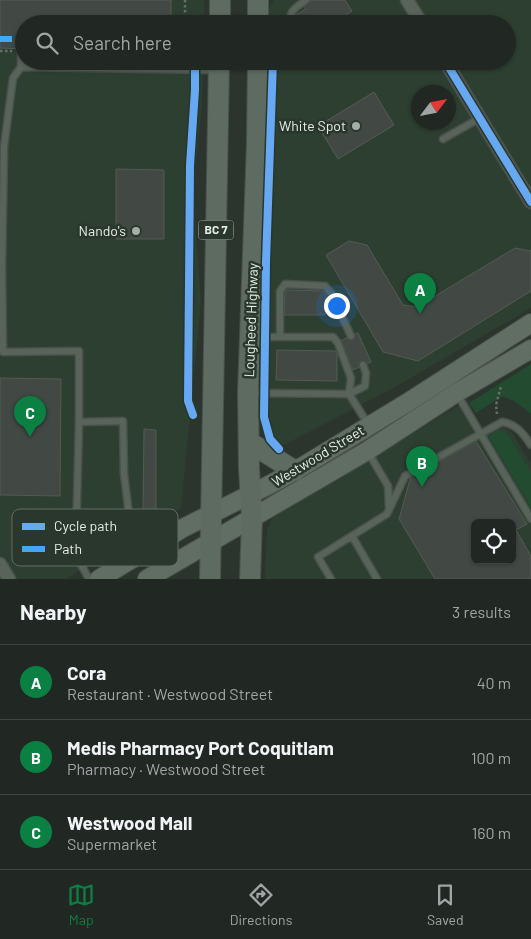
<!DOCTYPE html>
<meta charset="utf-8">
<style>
body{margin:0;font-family:Barlow,sans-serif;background:#292f2a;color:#f1f3f6}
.controls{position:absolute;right:15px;bottom:15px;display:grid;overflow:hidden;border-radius:8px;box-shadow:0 1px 4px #0004}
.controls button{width:45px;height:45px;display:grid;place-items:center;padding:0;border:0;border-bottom:1px solid #3e4440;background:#212722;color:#f1f3f6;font:25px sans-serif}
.compass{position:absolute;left:411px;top:85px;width:45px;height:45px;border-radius:50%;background:#212722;box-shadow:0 1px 4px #0004;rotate:58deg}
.you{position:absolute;left:336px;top:305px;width:18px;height:18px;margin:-12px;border:4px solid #fff;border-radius:50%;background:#1a73e8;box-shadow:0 0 0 8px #1a73e833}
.badge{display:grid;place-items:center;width:32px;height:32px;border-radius:50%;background:#0b8043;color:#fff;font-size:16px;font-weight:700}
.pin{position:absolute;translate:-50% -41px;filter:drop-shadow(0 1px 2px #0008)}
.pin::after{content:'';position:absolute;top:26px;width:18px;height:15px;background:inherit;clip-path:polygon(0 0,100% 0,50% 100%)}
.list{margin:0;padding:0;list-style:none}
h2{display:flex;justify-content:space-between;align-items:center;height:65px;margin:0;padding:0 20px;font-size:21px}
h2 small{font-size:16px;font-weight:400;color:#a2a5a5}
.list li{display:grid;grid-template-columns:32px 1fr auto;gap:15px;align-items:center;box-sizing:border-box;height:75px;padding:0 20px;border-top:1px solid #3e4440}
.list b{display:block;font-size:19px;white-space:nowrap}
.list p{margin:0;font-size:16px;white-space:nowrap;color:#a2a5a5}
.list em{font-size:16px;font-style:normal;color:#a2a5a5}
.icon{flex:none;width:28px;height:28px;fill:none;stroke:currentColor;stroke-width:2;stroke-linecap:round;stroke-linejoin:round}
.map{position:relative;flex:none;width:531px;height:579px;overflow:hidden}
.search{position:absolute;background:#212722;box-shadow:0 1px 4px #0004;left:15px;right:15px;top:15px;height:55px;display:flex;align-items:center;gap:12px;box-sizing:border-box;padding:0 18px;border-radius:28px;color:#a2a5a5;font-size:19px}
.sheet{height:290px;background:#212722}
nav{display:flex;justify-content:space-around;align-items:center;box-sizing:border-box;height:70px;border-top:1px solid #3e4440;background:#212722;font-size:14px;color:#a2a5a5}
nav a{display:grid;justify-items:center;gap:2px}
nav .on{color:#0b8043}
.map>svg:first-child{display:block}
.built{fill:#2d3f31;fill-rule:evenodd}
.green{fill:#234b30}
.building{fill:#424944;stroke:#545a55;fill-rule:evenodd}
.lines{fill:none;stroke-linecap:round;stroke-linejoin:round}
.service-casing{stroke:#4a514c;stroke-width:9}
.minor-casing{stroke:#4a514c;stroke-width:15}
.secondary-casing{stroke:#4a514c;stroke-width:20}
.primary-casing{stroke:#4a514c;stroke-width:22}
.path{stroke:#656e67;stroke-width:2.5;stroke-dasharray:2.5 2.5;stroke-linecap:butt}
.service{stroke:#58635a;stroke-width:6}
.minor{stroke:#58635a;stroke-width:12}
.secondary{stroke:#606e63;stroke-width:18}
.primary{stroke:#5d6b61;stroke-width:20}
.quiet{stroke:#3fa9f5;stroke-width:6;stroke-dasharray:12 6;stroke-linecap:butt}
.cycleway-casing{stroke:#29372c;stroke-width:11}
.cycleway{stroke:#66a8f1;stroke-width:8}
.poi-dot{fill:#a4ada6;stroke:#29372c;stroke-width:2}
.labels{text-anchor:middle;stroke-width:5;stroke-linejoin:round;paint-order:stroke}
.shield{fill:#29372c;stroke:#adb7af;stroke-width:1}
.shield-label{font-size:12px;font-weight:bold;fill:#e5eee7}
.poi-label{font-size:14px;fill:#e5eee7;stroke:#29372c;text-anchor:end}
.street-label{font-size:14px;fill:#e5eee7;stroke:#29372c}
.key{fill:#29372c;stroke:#616e64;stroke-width:1}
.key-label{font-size:14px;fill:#e5eee7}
</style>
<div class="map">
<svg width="531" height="579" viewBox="0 0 531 579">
<rect width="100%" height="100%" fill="#2c342e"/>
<path class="built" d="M0,0h204v24h-180v37h179l-1,44 -9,85 8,112 -20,206 -115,71h-66z
M274,0h257v308l-134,78 -115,60 -10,-12 -6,-29 -5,-84 4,-260h242v-37h-240l2,-16zM418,92h30v30h-30z
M467,401l17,30 14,-5 7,2 7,5 19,31v115h-266l2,-49 5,-11 19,-14zM475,523h37v37h-37z"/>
<path class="green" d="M531,364v50l-17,-13 -12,-5 -26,17 -7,-10z
M498,430l5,1 6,5 22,36v35l-43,-71z"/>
<path class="building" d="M0,0h171v24h-147v25l-24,-1z
M300,0h45l7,11 -19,13h-32l-5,-9 10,-6z
M374,92l20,33 -56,34 -20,-33z
M116,169l48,1v69h-48z
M349,241l18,4 36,60 14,2 98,-59 16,3v40l-113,70 -35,-9 -57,-97z
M285,290l41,1 -1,24h-41z
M358,333l13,29 -18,8 -13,-29z
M277,350l60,1v30l-61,-1z
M0,378l61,1 -1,117 -60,-1z
M144,429l12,1v84h-13z
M474,438l53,86 -11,6 15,26v23h-96l-36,-60 12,-43zM475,523h37v37h-37z"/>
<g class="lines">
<g class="service-casing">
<path id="service" d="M292,24c-5,-13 5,-17 14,-24
M21,49v18
M443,139l37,-21
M254,337h79l5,6 13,35 -2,16 19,30
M280,337v-46l5,-7 40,2 6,7 20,43
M249,393l100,1 16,-8 1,-13 -3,-8
M457,394l74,125
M368,452l20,34 1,21
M76,516l53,-2 -5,-40 -1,-53 -44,1
M352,536l25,43
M89,579l-12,-22 -1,-17 3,-118v-71l-76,1 -1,-86 2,-119 9,-69 8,-11 195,3
M331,579l-13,-22 69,-43 18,-38 97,-54c14,2 21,11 29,23"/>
</g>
<g class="minor-casing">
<path id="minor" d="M407,0l15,24
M445,61l86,141
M0,564l9,15"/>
</g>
<g class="secondary-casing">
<path id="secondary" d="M99,579l84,-51 84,-42 28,-15 115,-70 121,-78
M147,579l220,-128 89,-58 75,-44"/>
</g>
<g class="primary-casing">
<path id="primary" d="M220,24v-24
M258,24v-24
M249,442l46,29
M210,579l9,-518
M250,579l2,-61 -3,-49 -1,-76 9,-250 1,-82"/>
</g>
<path class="path" d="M185,0v24
M0,51h12
M497,414l-1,-9 5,-19"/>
<use href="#service" class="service"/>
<use href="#minor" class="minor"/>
<use href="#secondary" class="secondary"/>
<use href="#primary" class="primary"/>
<path class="quiet" d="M0,39h21"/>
<g class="cycleway-casing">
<path id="cycleway" d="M273,61l-7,201 -2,155 6,22 9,10
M445,61l86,141
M193,415l-5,-14 2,-236 5,-75v-29"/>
</g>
<use href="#cycleway" class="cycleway"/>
</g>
<g class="poi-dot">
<circle cx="356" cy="126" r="5"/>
<circle cx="136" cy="231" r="5"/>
</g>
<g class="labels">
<rect class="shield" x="198.5" y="220.5" width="35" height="19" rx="4"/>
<g class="shield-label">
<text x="216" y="234">BC 7</text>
</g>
<g class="poi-label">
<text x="346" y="131">White Spot</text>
<text x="126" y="236">Nando's</text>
</g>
<g class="street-label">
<text transform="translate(251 320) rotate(-88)" y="5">Lougheed Highway</text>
<text transform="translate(318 456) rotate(-31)" y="5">Westwood Street</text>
</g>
</g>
<rect x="12" y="509" width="166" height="57" rx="8" class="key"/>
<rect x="22" y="523" width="23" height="7" fill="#66a8f1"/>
<rect x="22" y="546" width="23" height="6" fill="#3fa9f5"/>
<g class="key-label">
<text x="54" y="531">Cycle path</text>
<text x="54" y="554">Path</text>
</g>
</svg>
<div class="controls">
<button><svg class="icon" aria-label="locate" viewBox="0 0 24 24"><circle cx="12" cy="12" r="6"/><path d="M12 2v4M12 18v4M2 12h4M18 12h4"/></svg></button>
</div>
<svg class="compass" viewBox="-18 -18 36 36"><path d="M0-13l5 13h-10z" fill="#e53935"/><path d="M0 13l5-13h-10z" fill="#a2a5a5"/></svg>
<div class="you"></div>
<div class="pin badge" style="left:420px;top:314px">A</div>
<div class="pin badge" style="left:422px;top:487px">B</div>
<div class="pin badge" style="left:30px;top:437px">C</div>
<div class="search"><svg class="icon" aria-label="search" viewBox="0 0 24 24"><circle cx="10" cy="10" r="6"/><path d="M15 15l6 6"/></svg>Search here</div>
</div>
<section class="sheet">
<h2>Nearby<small>3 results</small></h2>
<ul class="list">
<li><span class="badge">A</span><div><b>Cora</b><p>Restaurant · Westwood Street</p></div><em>40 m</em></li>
<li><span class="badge">B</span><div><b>Medis Pharmacy Port Coquitlam</b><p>Pharmacy · Westwood Street</p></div><em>100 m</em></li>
<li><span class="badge">C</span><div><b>Westwood Mall</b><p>Supermarket</p></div><em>160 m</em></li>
</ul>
</section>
<nav>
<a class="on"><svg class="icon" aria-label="map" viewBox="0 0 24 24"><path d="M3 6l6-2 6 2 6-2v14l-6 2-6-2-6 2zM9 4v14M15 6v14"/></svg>Map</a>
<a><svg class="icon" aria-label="directions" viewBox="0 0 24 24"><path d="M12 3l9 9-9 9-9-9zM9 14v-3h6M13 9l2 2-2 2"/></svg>Directions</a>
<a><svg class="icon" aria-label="saved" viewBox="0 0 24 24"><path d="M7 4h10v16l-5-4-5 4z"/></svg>Saved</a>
</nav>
